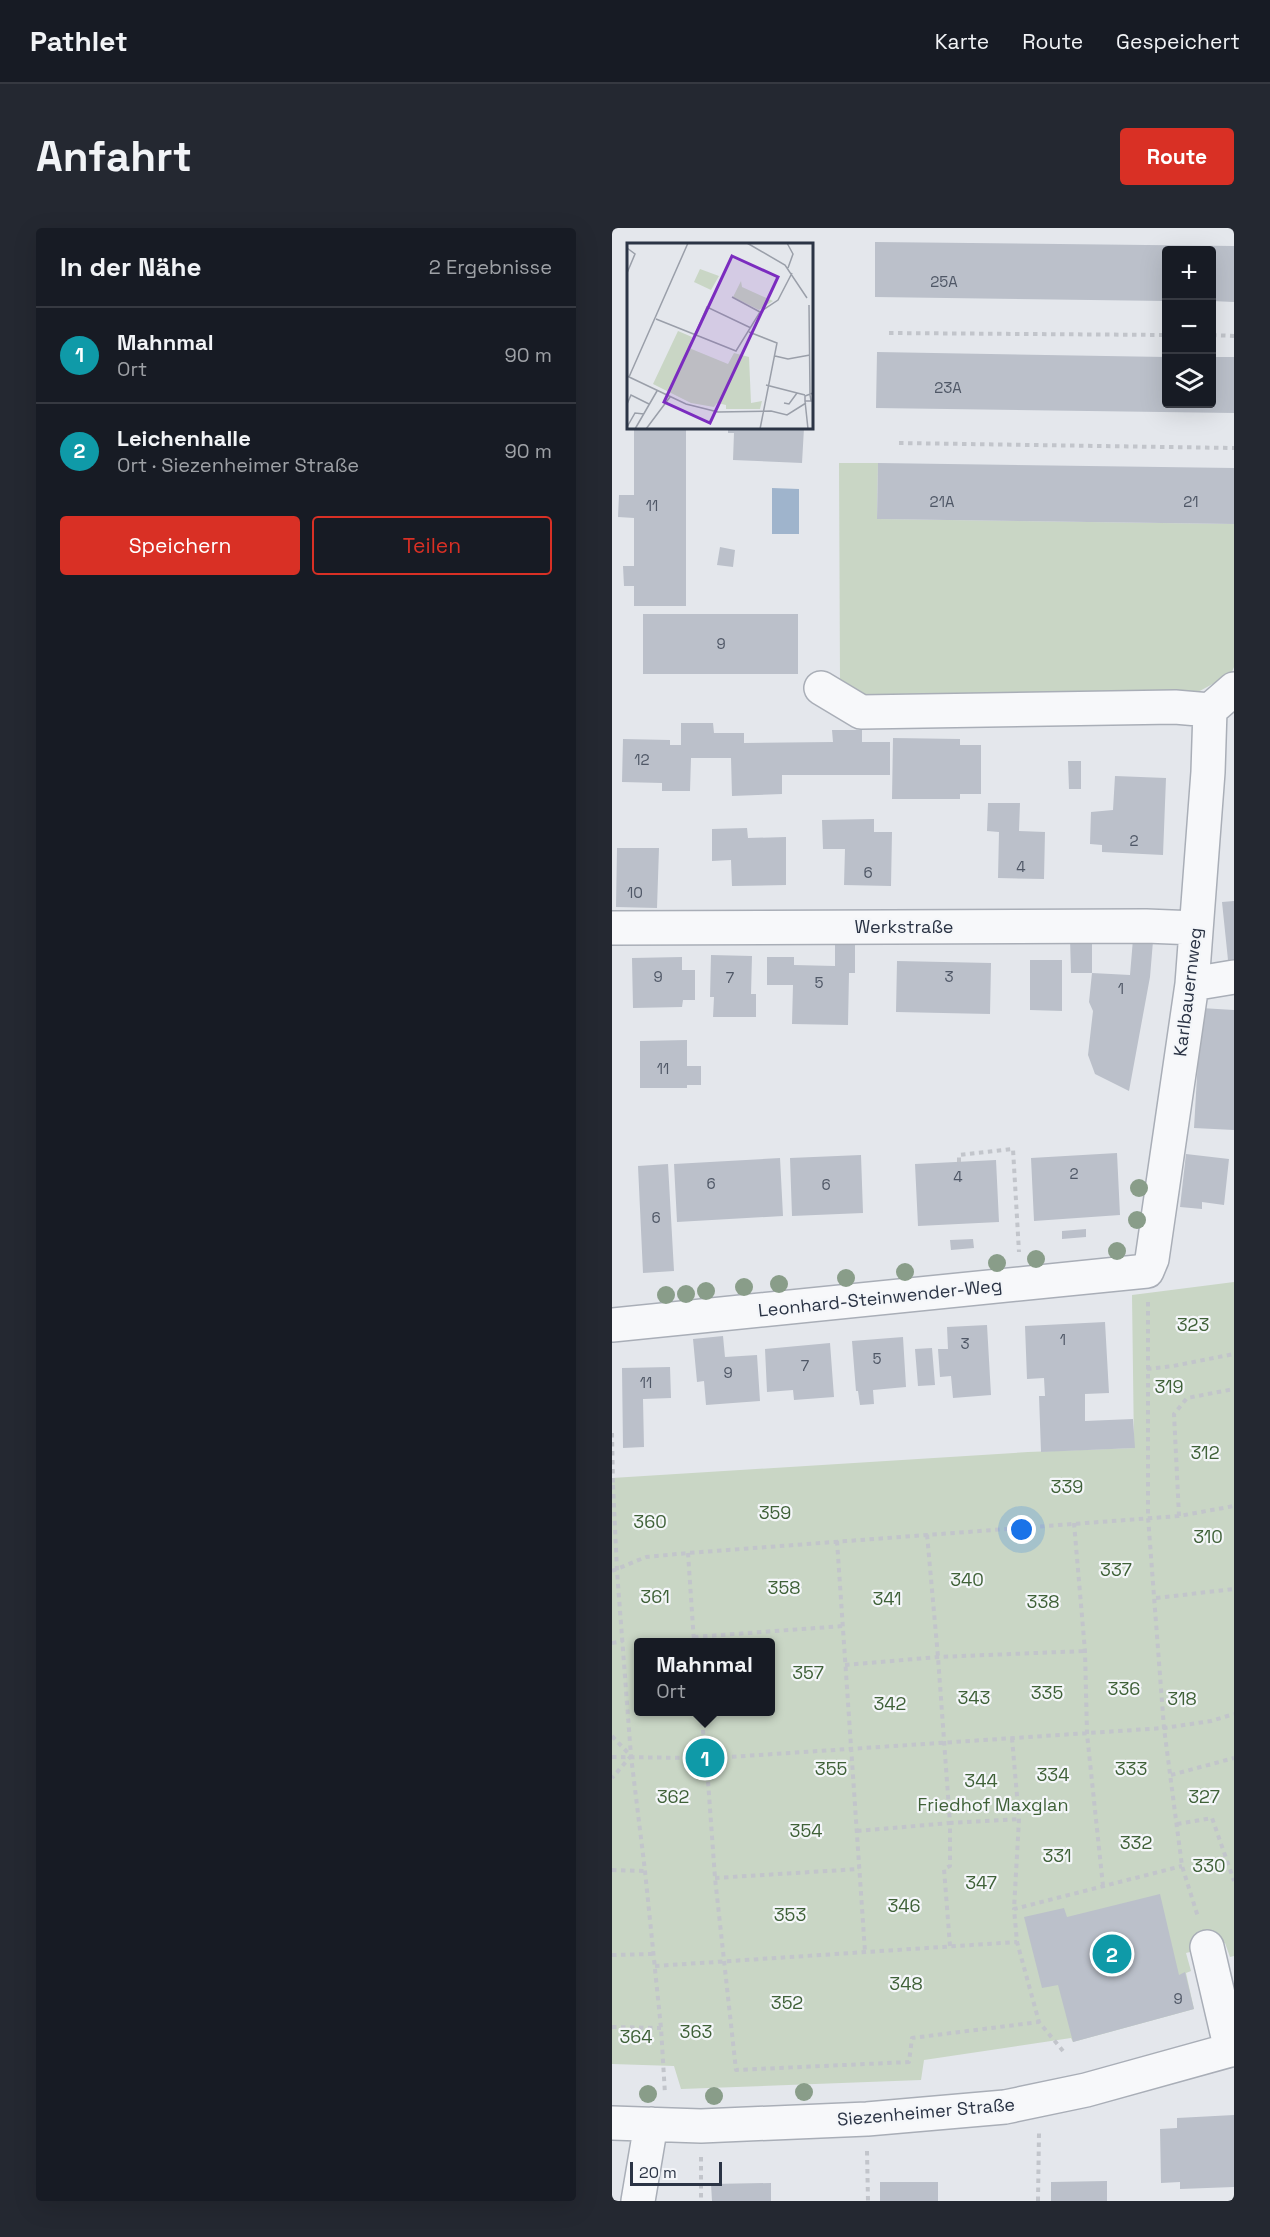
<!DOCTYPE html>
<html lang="de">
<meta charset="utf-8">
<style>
body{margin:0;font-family:"Space Grotesk",sans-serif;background:#242831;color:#f1f3f6}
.controls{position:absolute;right:18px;top:18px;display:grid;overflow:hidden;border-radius:6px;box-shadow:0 6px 24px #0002}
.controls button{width:54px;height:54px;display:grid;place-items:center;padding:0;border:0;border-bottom:2px solid #363941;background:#171b24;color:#f1f3f6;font:30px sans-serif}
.scale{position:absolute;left:18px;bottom:15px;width:92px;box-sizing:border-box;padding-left:6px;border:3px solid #2b3445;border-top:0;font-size:16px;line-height:21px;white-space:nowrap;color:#2b3445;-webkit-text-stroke:4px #f4f6f9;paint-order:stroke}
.you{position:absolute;left:410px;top:1302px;width:21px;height:21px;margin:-15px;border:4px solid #fff;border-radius:50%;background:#1a73e8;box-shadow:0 0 0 9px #1a73e833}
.badge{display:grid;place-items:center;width:39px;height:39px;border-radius:50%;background:#d93025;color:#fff;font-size:20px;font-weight:700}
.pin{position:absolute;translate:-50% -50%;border:3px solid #fff;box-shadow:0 2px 6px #0006}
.popup{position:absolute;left:22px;top:1410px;width:141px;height:78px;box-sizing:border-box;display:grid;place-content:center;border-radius:6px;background:#171b24;filter:drop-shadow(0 2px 4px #0005);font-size:20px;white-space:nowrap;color:#9ea1a6}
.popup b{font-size:22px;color:#f1f3f6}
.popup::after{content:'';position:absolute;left:50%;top:100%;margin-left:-12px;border:12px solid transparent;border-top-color:#171b24}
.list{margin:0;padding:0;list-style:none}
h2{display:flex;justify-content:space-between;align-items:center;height:78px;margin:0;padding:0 24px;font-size:26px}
h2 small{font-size:20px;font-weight:400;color:#9ea1a6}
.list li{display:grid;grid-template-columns:39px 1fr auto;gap:18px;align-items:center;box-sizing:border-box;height:96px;padding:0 24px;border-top:2px solid #363941}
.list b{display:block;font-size:22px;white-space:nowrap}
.list p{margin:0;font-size:20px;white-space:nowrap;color:#9ea1a6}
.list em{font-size:20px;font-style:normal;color:#9ea1a6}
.actions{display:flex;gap:12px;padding:18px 24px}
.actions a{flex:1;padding:14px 0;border:2px solid #d93025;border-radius:6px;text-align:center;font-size:21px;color:#d93025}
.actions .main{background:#d93025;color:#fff}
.icon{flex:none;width:33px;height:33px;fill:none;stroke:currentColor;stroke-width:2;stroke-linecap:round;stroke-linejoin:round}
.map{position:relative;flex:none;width:622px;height:1973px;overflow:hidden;border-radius:6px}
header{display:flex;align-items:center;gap:36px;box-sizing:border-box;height:84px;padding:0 30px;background:#171b24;border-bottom:2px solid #363941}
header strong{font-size:28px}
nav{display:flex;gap:33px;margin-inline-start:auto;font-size:21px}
.intro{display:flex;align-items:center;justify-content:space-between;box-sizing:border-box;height:144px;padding:0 36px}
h1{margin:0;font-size:42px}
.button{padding:15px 27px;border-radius:6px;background:#d93025;color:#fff;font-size:21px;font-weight:700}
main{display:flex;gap:36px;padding:0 36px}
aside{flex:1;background:#171b24;border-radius:6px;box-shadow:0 6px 24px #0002}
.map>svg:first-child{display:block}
.green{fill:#c9d6c5;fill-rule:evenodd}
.water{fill:#9fb4cc}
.building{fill:#bbc0ca}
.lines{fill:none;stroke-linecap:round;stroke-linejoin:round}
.minor-casing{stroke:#a9aeb7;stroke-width:36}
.path{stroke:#c2c5cb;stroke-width:4;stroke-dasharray:4.5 4.5;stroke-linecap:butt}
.minor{stroke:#f7f8fa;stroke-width:33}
.tree{fill:#899d89}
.labels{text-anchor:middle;stroke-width:4.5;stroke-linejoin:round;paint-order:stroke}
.number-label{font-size:15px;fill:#4f5766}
.street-label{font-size:18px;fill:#2b3445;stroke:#f4f6f9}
.park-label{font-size:18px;fill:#3f6138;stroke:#f4f6f9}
.inset-road{fill:none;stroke:#9a9fa9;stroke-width:1.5}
.view{fill:#7b2cbf;fill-opacity:0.15;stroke:#7b2cbf;stroke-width:3}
.inset-edge{fill:none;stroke:#2b3445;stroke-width:3}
</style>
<header>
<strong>Pathlet</strong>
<nav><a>Karte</a><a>Route</a><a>Gespeichert</a></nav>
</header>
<div class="intro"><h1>Anfahrt</h1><a class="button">Route</a></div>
<main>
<aside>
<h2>In der Nähe<small>2 Ergebnisse</small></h2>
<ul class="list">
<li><span class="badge" style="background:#0f9aa8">1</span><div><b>Mahnmal</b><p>Ort</p></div><em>90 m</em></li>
<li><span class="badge" style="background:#0f9aa8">2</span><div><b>Leichenhalle</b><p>Ort · Siezenheimer Straße</p></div><em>90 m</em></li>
</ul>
<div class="actions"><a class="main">Speichern</a><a>Teilen</a></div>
</aside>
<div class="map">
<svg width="622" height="1973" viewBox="0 0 622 1973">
<rect width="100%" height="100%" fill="#e4e7ec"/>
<path class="green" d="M227,235h39l-1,56 357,5v143l-3,7 -35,19 -326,5 -30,-18z
M622,1054v674l-4,1 -5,-14 -39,10 5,18 -5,2 8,36 -121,33 -2,-4 -147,22 -3,20 -240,9 -7,-23 -62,-2v-586l416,-26 106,-4 -2,-153zM27,1414h132v70h-132z"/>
<path class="water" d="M160,260l27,1v45h-27z"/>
<path class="building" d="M263,14l359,4v56l-22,-1v-51h-46v51l-291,-4z
M265,124l289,5v47h46v-47h22v56l-358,-5z
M22,200h52v178h-52v-20h-10l-1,-20h11v-48l-16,-1 1,-22h15z
M116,200h76l-2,35 -69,-3 1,-27h-6z
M266,235l356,5v56l-357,-5z
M108,319l15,3 -2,17 -16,-2z
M31,386h155v60h-155z
M69,495h32l1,10h30v10l89,-1 -1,-12h30v12h28v33h-108v19l-50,2 -1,-38h-40l-1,33h-28v-8l-40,-1 1,-43 47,1v5h11z
M281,510l67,1v6h21v49h-21v5h-68z
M456,533h13v28h-12z
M503,548l51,2 -3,77 -61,-3v-7l-12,-1 1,-32 22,-2z
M376,575h32l-1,28 26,1 -1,47 -46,-1 1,-46 -12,-1z
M262,591v13h18l-1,54 -47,-1 1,-36h-22l-1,-29z
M135,600l1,10 38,-1v48l-54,1 -1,-26 -19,1v-32z
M5,620h42l-2,60 -41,-1z
M622,673v58l-6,1 -6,-58z
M458,710h22v35h-21z
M521,711l20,2 -3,36 -21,114 -34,-17 -7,-19 5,-44 -4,-9 3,-29 38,2z
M223,717h20v28h-6l-1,52 -56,-1 1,-39h-26v-28h27v8l41,1z
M99,727l41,1 -1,38h5v23h-43l1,-20h-4z
M70,729v13h13v30h-12l-1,7 -49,1 -1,-50z
M418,732h32v51l-32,-1z
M285,733l94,2 -1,51 -94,-2z
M589,780l33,2v120l-40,-2z
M75,812v26h14v19h-14v3h-47v-47z
M505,925l3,62 -86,6 -3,-63z
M574,926l43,5 -5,46 -22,-3v7l-22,-2z
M249,927l2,58 -71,3 -2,-58z
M168,930l3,58 -106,6 -3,-58z
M384,932l3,62 -81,4 -3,-62z
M56,936l6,107 -31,2 -5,-107z
M474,1001v8l-24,2v-8z
M361,1011l1,9 -23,2 -1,-10z
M493,1094l4,71 -24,1v27l48,-2 2,29 -94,4 -2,-56h6l-1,-18 -17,1 -2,-53z
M375,1097l4,70 -38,3 -2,-22 -11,1 -2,-28h10l-1,-22z
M111,1108l2,21 32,-2 3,46 -54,4 -2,-24 -7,1 -4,-43z
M291,1109l3,50 -33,3 1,14 -14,1 -2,-14h-2l-4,-50z
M218,1115l4,54 -40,3 -1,-10 -26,2 -2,-43z
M320,1120l3,37 -17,1 -3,-37z
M58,1139l1,31 -28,1 1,48 -21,1 -1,-80z
M548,1666l19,81 6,-3 9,37 -121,33 -15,-57 -16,3 -18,-71 40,-9 3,9z
M622,1887v72l-54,2v-7l-19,1 -1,-54 17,-1v-10z
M495,1953v20h-56v-19z
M268,1954h58v19h-58z
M159,1955v18h-59l-1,-17z"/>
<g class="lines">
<g class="minor-casing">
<path id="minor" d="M209,460l40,24 314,-5 35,3
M0,700l534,-2 50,2
M580,756l42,-7
M0,1097l535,-54 5,-12 40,-275 16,-212 2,-62 24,-21
M595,1719l24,103
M0,1895l89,3 166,-7 138,-12 81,-17 148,-41
M26,1973l13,-77"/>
</g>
<path class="path" d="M277,105l277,2
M600,107l22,1
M287,215l335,5
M347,934v-7l54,-6 6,103
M536,1074v215l16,211 18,138 16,51
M535,1141l26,-3 61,-12
M0,1205l1,52
M1,1257l4,86 14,185 14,115 16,157 4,66
M567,1288l-5,-102 13,-16 47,-9
M462,1295l11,128 2,83 16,152
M225,1313l28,411
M76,1325l6,89
M0,1343l34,-14 42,-4 491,-37 55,-10
M544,1370l78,-9
M82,1409l149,-11
M0,1415l11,-2
M233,1437l93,-8 147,-6
M89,1484l4,38
M0,1508l19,20 -19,22
M400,1510l7,81 -5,90
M0,1529l85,1
M102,1530l450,-30 47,-7 23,-7
M95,1539l7,-9 -9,-8 -8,8 10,9 8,111 21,192 173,-8 3,-24 127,-16
M559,1547l63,-17
M565,1596l35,-6 22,63
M245,1603l93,-8 -12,-166 -11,-123
M0,1642l33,1
M103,1650l144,-9
M338,1718l-6,-77 6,-3v-43l69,-4
M0,1727l41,-1
M43,1738l362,-24
M0,1799l49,1
M451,1823l-24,-29 -22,-80 -3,-33 168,-43
M255,1923l1,50
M89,1929v44
M426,1973l1,-68"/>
<use href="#minor" class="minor"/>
</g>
<g class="tree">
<circle cx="527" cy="960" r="9"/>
<circle cx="525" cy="992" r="9"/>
<circle cx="505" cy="1023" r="9"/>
<circle cx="424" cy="1031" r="9"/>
<circle cx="385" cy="1035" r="9"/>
<circle cx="293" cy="1044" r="9"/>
<circle cx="234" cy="1050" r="9"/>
<circle cx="167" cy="1056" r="9"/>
<circle cx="132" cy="1059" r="9"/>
<circle cx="94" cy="1063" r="9"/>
<circle cx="74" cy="1066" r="9"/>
<circle cx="54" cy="1067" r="9"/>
<circle cx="192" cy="1864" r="9"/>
<circle cx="36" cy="1866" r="9"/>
<circle cx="102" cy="1868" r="9"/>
</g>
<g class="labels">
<g class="number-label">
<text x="332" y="59">25A</text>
<text x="336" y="165">23A</text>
<text x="330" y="279">21A</text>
<text x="579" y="279">21</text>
<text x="40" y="283">11</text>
<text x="109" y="421">9</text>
<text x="30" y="537">12</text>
<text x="522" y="618">2</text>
<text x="409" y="644">4</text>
<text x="256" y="650">6</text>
<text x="23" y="670">10</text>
<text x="46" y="754">9</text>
<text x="337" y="754">3</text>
<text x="118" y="755">7</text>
<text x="207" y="760">5</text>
<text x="509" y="766">1</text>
<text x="51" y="846">11</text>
<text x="462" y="951">2</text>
<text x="346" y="954">4</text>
<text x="99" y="961">6</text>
<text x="214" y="962">6</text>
<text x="44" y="995">6</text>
<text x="451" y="1117">1</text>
<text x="353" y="1121">3</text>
<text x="265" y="1136">5</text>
<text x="193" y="1143">7</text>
<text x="116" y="1150">9</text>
<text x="34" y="1160">11</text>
<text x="566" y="1776">9</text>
</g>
<g class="street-label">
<text x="292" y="705">Werkstraße</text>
<text transform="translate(576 764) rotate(-83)" y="6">Karlbauernweg</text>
<text transform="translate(268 1070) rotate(-6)" y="6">Leonhard-Steinwender-Weg</text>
<text transform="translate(314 1884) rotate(-5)" y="6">Siezenheimer Straße</text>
</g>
<g class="park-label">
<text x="581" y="1103">323</text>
<text x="557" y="1165">319</text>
<text x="593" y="1231">312</text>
<text x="455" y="1265">339</text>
<text x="163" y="1291">359</text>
<text x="38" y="1300">360</text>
<text x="596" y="1315">310</text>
<text x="504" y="1348">337</text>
<text x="355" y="1358">340</text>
<text x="172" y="1366">358</text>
<text x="43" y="1375">361</text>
<text x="275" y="1377">341</text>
<text x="431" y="1380">338</text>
<text x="196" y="1451">357</text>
<text x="512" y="1467">336</text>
<text x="435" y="1471">335</text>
<text x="362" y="1476">343</text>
<text x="570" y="1477">318</text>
<text x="278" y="1482">342</text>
<text x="219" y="1547">355</text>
<text x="519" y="1547">333</text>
<text x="441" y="1553">334</text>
<text x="369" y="1559">344</text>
<text x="61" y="1575">362</text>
<text x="592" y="1575">327</text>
<text x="381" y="1583">Friedhof Maxglan</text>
<text x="194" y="1609">354</text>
<text x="524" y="1621">332</text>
<text x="445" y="1634">331</text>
<text x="597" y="1644">330</text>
<text x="369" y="1661">347</text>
<text x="292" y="1684">346</text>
<text x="178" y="1693">353</text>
<text x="294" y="1762">348</text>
<text x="175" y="1781">352</text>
<text x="84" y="1810">363</text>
<text x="24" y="1815">364</text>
</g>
</g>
<g transform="translate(15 15)">
<rect width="186" height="186" fill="#e4e7ec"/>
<path d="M73,26l19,7 -8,14 -17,-8zM114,38l1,6 31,14 -14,9 -26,-13zM51,88l14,6 -3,11 39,16 6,-11 15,4 2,46 11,-2 -2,8h-34v-4l-9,-2 -3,4 -23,-4 -38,-19z" fill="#c9d6c5"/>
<path class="inset-road" d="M120,0l38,22 22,33M160,0l6,11 -5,14M0,5l8,6 -8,19M105,54l28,15M182,62l1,89M29,76l80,32 24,-39 18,-12 14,-27M122,89l28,11 -17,86M67,94l13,-30 44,21M148,113l13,3 22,-4M0,133l59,28 32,8 53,-1 16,4 19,-12M2,134l59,-134M139,142l39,10M183,152l1,6h-6v-5l8,-3M178,158l3,28M157,160l5,1 8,-11M0,161l4,-9 18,9M0,184l8,-14 9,1M8,186l22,-38M19,186l24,-32"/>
<path class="view" d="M105,13l46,21 -68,146 -46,-21z"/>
<rect width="186" height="186" class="inset-edge"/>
</g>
</svg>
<div class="controls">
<button>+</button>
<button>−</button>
<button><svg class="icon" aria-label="layers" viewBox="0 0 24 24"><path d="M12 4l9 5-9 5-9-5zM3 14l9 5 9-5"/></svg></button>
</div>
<div class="scale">20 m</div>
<div class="you"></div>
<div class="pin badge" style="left:93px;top:1530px;background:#0f9aa8">1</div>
<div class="popup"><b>Mahnmal</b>Ort</div>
<div class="pin badge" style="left:500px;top:1726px;background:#0f9aa8">2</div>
</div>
</main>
